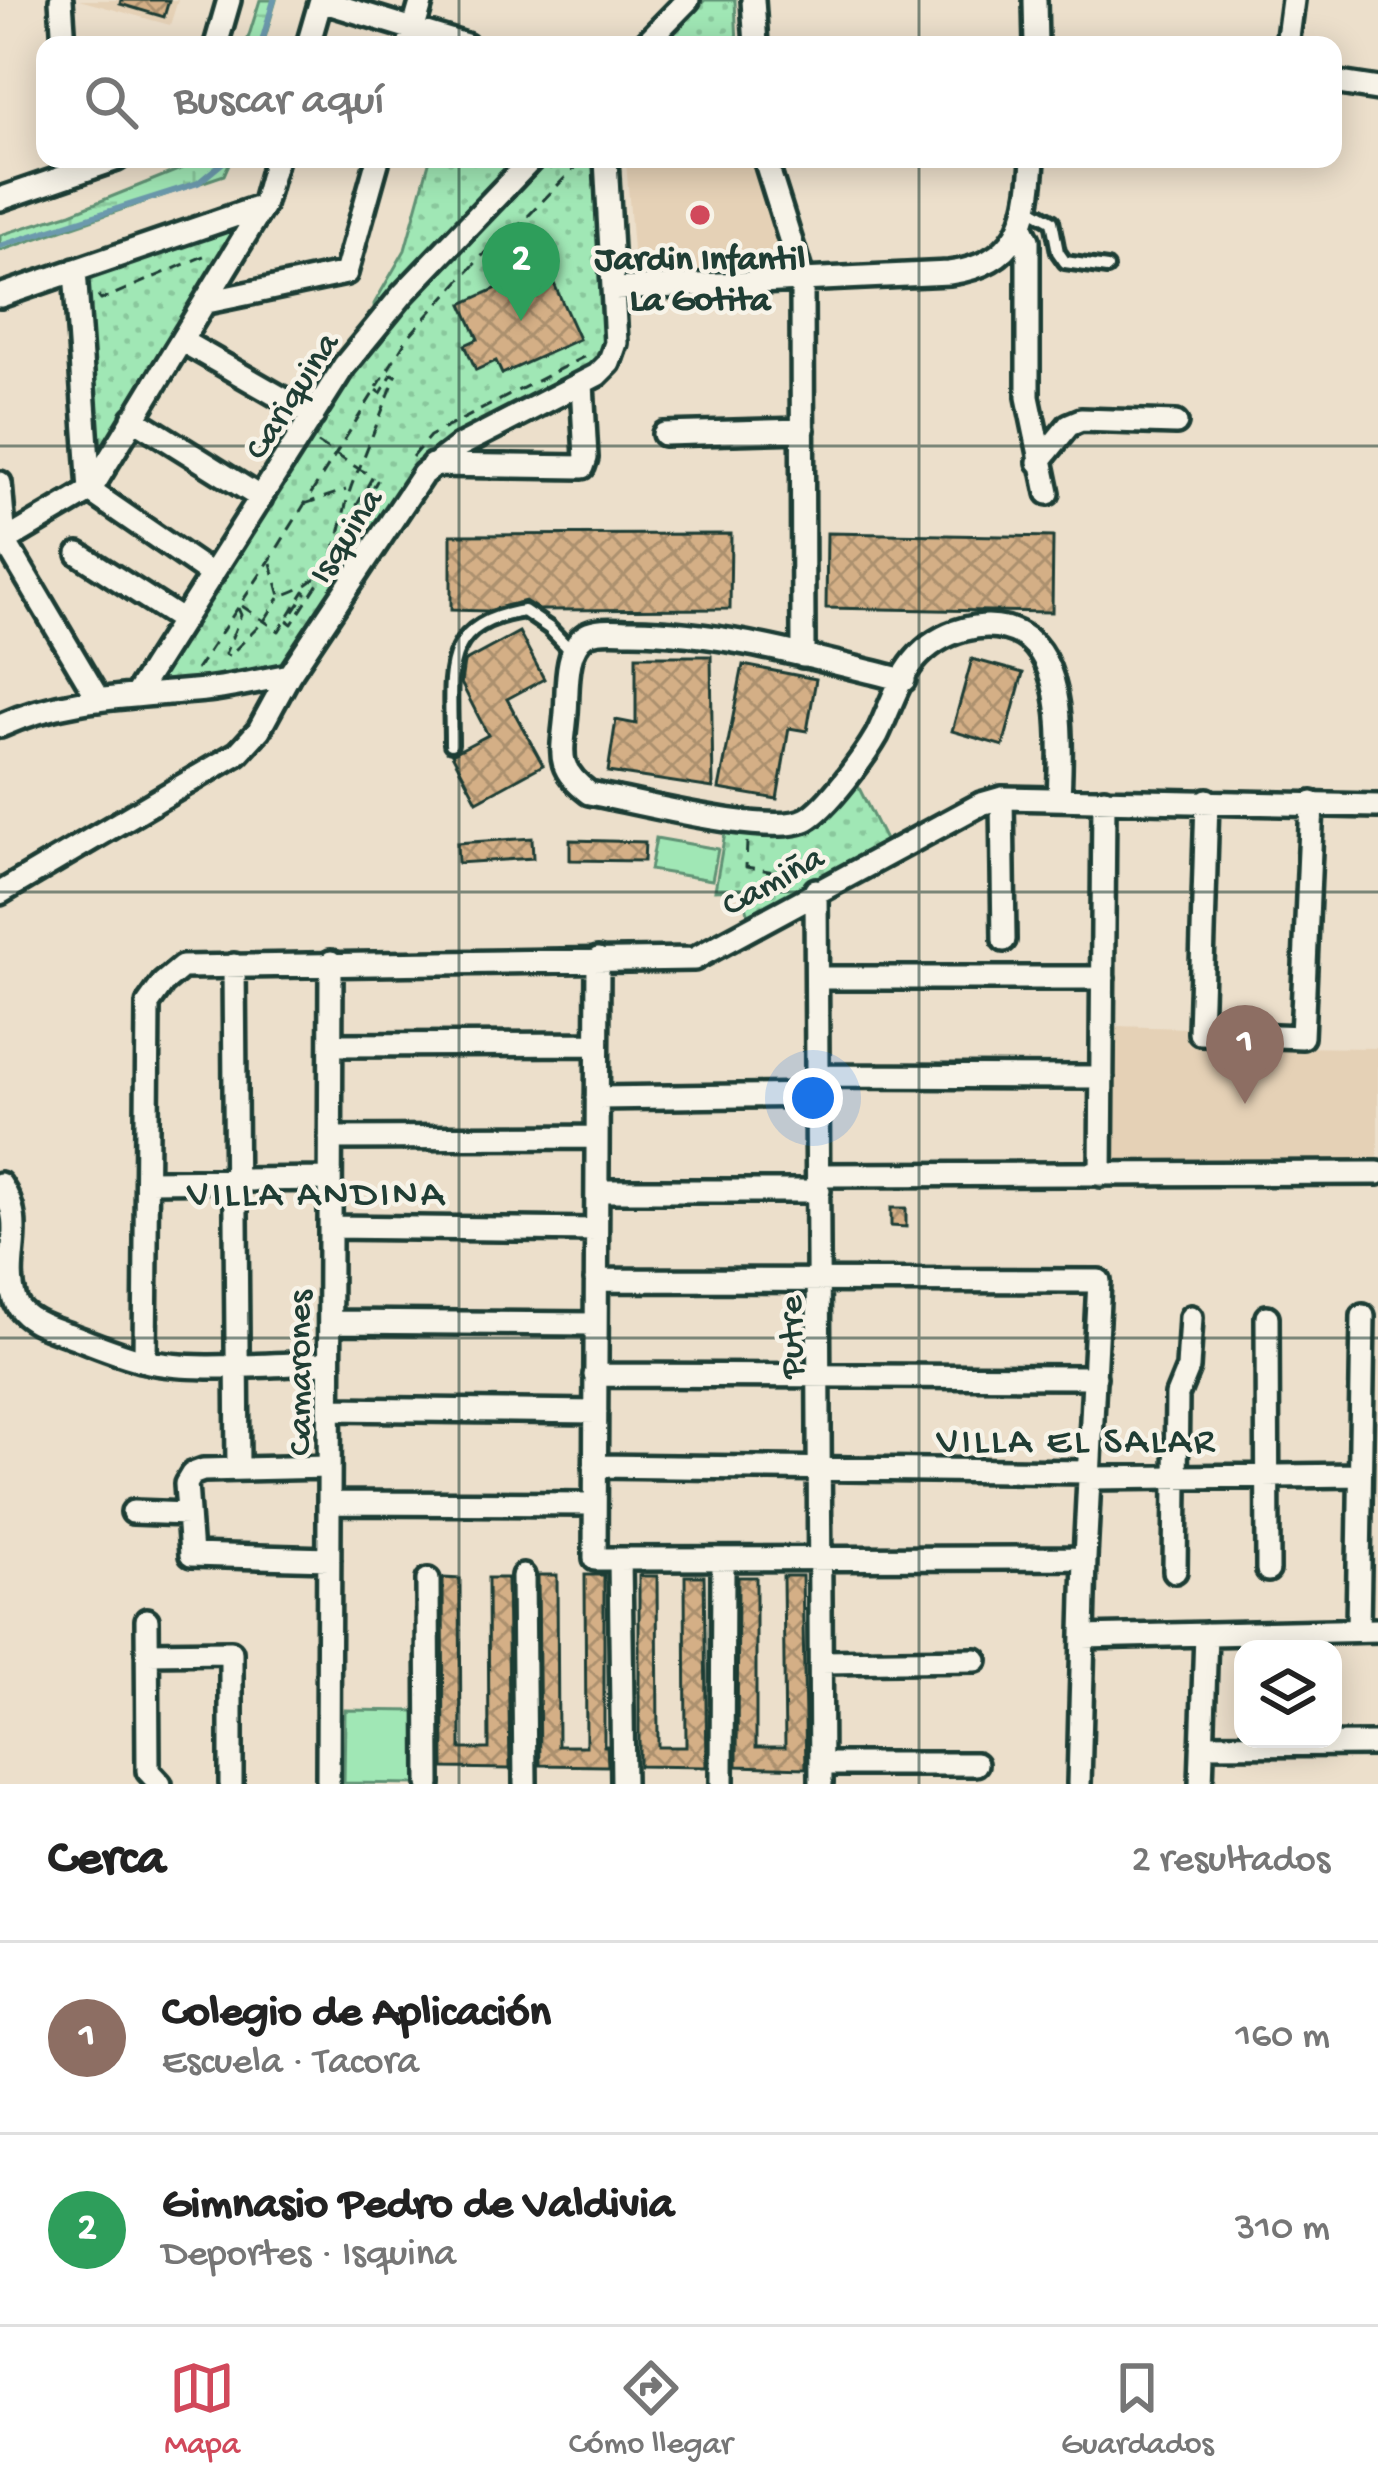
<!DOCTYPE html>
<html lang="es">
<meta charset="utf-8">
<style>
body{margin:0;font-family:"Gochi Hand",sans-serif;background:#f6f6f6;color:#222}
.controls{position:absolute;right:36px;bottom:36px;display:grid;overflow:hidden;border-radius:24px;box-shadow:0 6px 30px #0003}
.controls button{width:108px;height:108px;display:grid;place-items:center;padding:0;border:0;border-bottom:3px solid #e0e0e0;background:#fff;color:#222;font:60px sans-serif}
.you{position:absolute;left:813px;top:1098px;width:42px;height:42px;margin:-30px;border:9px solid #fff;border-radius:50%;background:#1a73e8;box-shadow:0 0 0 18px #1a73e833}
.badge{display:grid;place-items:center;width:78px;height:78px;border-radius:50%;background:#d1495b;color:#fff;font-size:39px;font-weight:700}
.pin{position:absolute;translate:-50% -99px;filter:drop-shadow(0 3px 6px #0008)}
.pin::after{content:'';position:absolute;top:63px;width:42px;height:36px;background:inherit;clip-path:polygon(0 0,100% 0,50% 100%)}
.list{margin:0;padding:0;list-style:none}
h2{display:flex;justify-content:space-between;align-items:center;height:156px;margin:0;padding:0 48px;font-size:51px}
h2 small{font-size:39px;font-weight:400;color:#767676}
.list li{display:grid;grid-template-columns:78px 1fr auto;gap:36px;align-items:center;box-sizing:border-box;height:192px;padding:0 48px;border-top:3px solid #e0e0e0}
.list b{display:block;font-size:45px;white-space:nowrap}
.list p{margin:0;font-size:39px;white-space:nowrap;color:#767676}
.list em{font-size:39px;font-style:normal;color:#767676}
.icon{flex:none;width:66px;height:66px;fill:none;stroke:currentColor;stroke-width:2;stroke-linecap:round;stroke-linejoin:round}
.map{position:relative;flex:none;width:1378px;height:1784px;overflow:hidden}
.search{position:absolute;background:#fff;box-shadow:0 6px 30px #0003;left:36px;right:36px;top:36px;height:132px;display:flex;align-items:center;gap:30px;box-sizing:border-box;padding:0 42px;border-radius:24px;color:#767676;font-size:45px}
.sheet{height:540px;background:#fff}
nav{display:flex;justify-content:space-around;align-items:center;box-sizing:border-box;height:168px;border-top:3px solid #e0e0e0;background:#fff;font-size:33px;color:#767676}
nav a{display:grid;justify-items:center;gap:6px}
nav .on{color:#d1495b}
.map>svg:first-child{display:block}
.built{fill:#e5d1b6}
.grass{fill:#a0e7b5;stroke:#609274;stroke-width:3}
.wetland{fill:url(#wetland-marsh);stroke:#609274;stroke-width:3}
.park{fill:url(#park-dots);stroke:#609274;stroke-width:3}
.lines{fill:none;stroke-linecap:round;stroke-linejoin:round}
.stream{stroke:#6c99ad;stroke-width:6}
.building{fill:url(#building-cross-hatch);stroke:#1f3d34;stroke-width:3}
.lane-casing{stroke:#1f3d34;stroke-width:20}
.street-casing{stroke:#1f3d34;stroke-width:30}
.path{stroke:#1f3d34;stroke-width:3;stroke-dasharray:12 9;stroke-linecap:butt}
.lane{stroke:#f7f3e8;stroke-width:10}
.street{stroke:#f7f3e8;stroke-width:21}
.grid{fill:none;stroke:#1f3d34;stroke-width:3;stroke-opacity:0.55}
.poi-dot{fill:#d1495b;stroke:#f7f3e8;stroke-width:4.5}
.labels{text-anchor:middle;stroke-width:9;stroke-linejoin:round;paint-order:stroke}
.poi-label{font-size:36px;font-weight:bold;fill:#1f3d34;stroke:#f7f3e8}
.street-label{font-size:36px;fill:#1f3d34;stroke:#f7f3e8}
.neighbourhood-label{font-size:39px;letter-spacing:3px;fill:#1f3d34;stroke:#f7f3e8}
</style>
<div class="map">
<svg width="1378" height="1784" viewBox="0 0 1378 1784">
<defs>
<pattern id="wetland-marsh" width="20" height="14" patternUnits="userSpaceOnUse" patternTransform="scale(3)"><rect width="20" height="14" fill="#a0e7b5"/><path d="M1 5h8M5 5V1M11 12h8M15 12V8" fill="none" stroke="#89c79c"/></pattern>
<pattern id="park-dots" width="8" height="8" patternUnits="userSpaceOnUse" patternTransform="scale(3)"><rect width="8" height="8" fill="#a0e7b5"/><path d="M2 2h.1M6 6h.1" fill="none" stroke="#89c79c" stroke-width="1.8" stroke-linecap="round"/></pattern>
<pattern id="building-cross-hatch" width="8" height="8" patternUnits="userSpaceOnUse" patternTransform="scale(3)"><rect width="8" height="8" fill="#d4af86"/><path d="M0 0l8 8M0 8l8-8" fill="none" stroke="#ab906e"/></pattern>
</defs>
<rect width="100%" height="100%" fill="#ecdfcb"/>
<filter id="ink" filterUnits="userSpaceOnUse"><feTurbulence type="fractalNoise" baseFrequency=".00833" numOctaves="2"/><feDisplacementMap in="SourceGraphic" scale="24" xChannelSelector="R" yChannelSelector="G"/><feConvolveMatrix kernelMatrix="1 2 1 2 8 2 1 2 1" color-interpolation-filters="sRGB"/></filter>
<g filter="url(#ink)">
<path class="built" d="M79,0h99l-8,25z
M651,159h103l33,109 -152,8 -9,-115z
M1113,1026l77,2 1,18 187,2v115l-267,-2z"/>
<path class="grass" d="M656,838l62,11 -6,31 -62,-10z
M345,1710l73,1 -1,73 -73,-1z"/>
<path class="wetland" d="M260,0h16l-13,45h-17z
M205,159h26l-7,16 -224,76v-16l71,-22z"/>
<path class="park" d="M705,0h30l2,45h-78z
M430,159h171c2,54 13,133 4,184 -2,11 -7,18 -14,25l-154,78 -31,32 -122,190 -37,9 -97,11 46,-81 180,-271 -2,-32 31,-54z
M235,227l4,7 -75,109 -66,111 -13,-176z
M854,778l34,68 -139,70 -8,-27 -26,1 10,-57c81,2 74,3 129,-55z"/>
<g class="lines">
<path class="stream" d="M261,45l13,-45
M0,246l198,-63 29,-24"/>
</g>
<path class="building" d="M121,0h48l-5,17 -44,-13z
M546,266l33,73 -77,35 -6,-13 -20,9 -11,-25 13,-6 -16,-35z
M827,533l226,4 -1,75 -226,-4z
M731,534l-1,75 -191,1 -14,-9 -37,10 -37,-1v-75z
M519,632l25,47 -37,20 36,66 -66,36 -25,-47 36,-19 -27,-52 3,-21z
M636,656h75l2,132 -105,-16 8,-52 20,4z
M972,659l51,14 -20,73 -51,-15z
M743,665l73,14 -9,52 -18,-3 -12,71 -58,-10z
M532,838l1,20 -75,5 -1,-20z
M570,840l75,2 -1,19 -74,-1z
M891,1208h15v19l-15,-1z
M538,1575h19l1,171h28l-1,-171h19v171h3l1,20 -68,-1z
M639,1576h18l1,171h28l-1,-171h19l3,191 -68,-1z
M783,1576h19l4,192 -69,-2 1,-189h18v170h29z
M443,1578l17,1 1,170h28l-1,-171h19l3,191 -66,-1z"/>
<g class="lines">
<g class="lane-casing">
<path id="lane" d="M1029,208l23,13 6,31 7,10 42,6
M451,744c0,-68 -13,-120 73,-133l25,17 24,25"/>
</g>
<g class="street-casing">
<path id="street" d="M61,0l3,45
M753,0l3,45
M1035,0l1,45
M321,1l145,44
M216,45l13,-45
M308,45l13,-45
M409,45l13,-45
M644,45l44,-45
M1287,45l6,-45
M1333,82l45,7
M765,159l37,118 1,379
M0,199l117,-40
M1022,227l6,13v157l20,96
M75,270l15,221 122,84
M615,289l334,-16c70,-9 81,-54 84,-114
M0,296l263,-90
M207,302l139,-29 32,-114
M182,341l131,75
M133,418l128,80
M664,434l139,-4
M1039,462l30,-37 12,-5 95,3
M432,465l151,2 3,-9 -4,-75
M0,483l5,58 94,159
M0,544l90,-53 173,-285 13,-47
M79,554l104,67
M904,680c-91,-22 -178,-48 -272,-49 -14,0 -34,-3 -46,4 -22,14 -18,55 -20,78 -3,40 -12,54 23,80 44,8 184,45 218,26 20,-11 58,-63 70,-84 12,-24 20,-53 37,-74 25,-30 73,-46 108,-26 45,26 39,117 37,163
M136,694l208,-328 59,-72 129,-135
M0,726c66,-30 134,-29 205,-36 28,-3 56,-10 84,-15
M1002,798l2,142
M1207,800l-7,233 102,4 10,-234
M816,890l5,894
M0,893l238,-140 21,-23 30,-55 134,-201 36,-28 138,-71 12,-12 7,-20 -10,-184
M598,959l-3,600 490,-1
M234,965l4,504
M817,978h286
M331,1045l266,-1
M818,1076l284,1
M597,1098l222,-3
M330,1138l267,-1
M819,1175l559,-2
M1101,1175l3,-376
M148,1181l182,-2
M0,1184c29,42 2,73 15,116 6,19 34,28 52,34 25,9 52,21 78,27 51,12 130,2 184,2
M597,1191h222
M330,1227l266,3
M596,1280l503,1 -14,277 -6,226
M1267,1317l1,253
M330,1322l266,2
M145,1361l3,-357 15,-21 19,-16 512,-8 287,-155 21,-6 376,8
M595,1375l500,2
M329,1409l267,3
M595,1466l495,6
M1089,1478l270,-3
M329,1503l266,1
M133,1512l54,2
M329,1559l-138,-4 -5,-71 6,-10 11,-4 126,-3
M620,1560l3,224
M1175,1571l2,-176 11,-27 3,-51
M523,1576l2,208
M428,1580l1,204
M147,1620l1,151 12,13
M1358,1630l5,-314
M1083,1637l295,-7
M147,1653l84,-1v132
M821,1662l155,-2
M1202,1745l176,-1
M821,1764h155
M328,1784l3,-822
M722,1784l1,-223
M1201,1784l5,-150"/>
</g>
<path class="path" d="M549,169l10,-10
M98,296l3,4 107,-46
M318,443l41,26 37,-93 -4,-2 -11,19 -4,-3
M412,457l18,-21 159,-82
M304,504l42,-14
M242,606l37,25 25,-40 2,2 -18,28 4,3 45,-70 40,-73 -23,36 -3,-1 22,-40 -14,-7c-26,46 -8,108 -79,127l-9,-33
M238,608l3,7 -16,39 4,2 35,-35 15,-23
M196,670l74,-110 138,-223 85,-93 10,-2 80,-83
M747,842l-1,25 35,6 6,12"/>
<use href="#lane" class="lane"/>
<use href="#street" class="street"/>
</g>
</g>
<path class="grid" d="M459,0v45M919,0v45M459,159v1625M919,159v1625M0,446h1378M0,892h1378M0,1338h1378"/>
<circle class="poi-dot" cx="700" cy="215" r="12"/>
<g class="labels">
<g class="poi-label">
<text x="700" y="268">Jardin Infantil<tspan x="700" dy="41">La Gotita</tspan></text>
</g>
<g class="street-label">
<text transform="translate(289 394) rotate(-57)" y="13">Cariquina</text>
<text transform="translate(343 534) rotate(-57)" y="13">Isquina</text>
<text transform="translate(771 878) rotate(-29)" y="13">Camiña</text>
<text transform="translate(788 1337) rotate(-91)" y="13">Putre</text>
<text transform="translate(296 1373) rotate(-90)" y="13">Camarones</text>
</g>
<g class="neighbourhood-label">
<text x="317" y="1204">VILLA ANDINA</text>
<text x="1077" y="1451">VILLA EL SALAR</text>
</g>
</g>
</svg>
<div class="controls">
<button><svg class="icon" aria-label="layers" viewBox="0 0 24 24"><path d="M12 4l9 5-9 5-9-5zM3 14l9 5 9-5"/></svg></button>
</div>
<div class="you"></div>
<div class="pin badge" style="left:1245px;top:1104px;background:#8d6e63">1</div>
<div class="pin badge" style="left:521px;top:321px;background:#2e9e5b">2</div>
<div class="search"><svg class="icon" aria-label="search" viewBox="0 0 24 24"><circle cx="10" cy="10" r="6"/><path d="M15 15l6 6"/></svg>Buscar aquí</div>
</div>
<section class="sheet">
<h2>Cerca<small>2 resultados</small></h2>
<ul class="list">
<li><span class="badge" style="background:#8d6e63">1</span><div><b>Colegio de Aplicación</b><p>Escuela · Tacora</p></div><em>160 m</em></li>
<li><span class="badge" style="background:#2e9e5b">2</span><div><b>Gimnasio Pedro de Valdivia</b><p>Deportes · Isquina</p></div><em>310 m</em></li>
</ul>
</section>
<nav>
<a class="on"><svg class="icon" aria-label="map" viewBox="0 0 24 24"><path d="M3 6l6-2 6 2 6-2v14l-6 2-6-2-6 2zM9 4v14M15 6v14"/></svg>Mapa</a>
<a><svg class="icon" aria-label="directions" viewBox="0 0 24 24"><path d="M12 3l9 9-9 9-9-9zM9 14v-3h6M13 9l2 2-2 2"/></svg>Cómo llegar</a>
<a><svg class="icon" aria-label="saved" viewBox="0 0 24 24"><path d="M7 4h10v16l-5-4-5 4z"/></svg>Guardados</a>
</nav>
